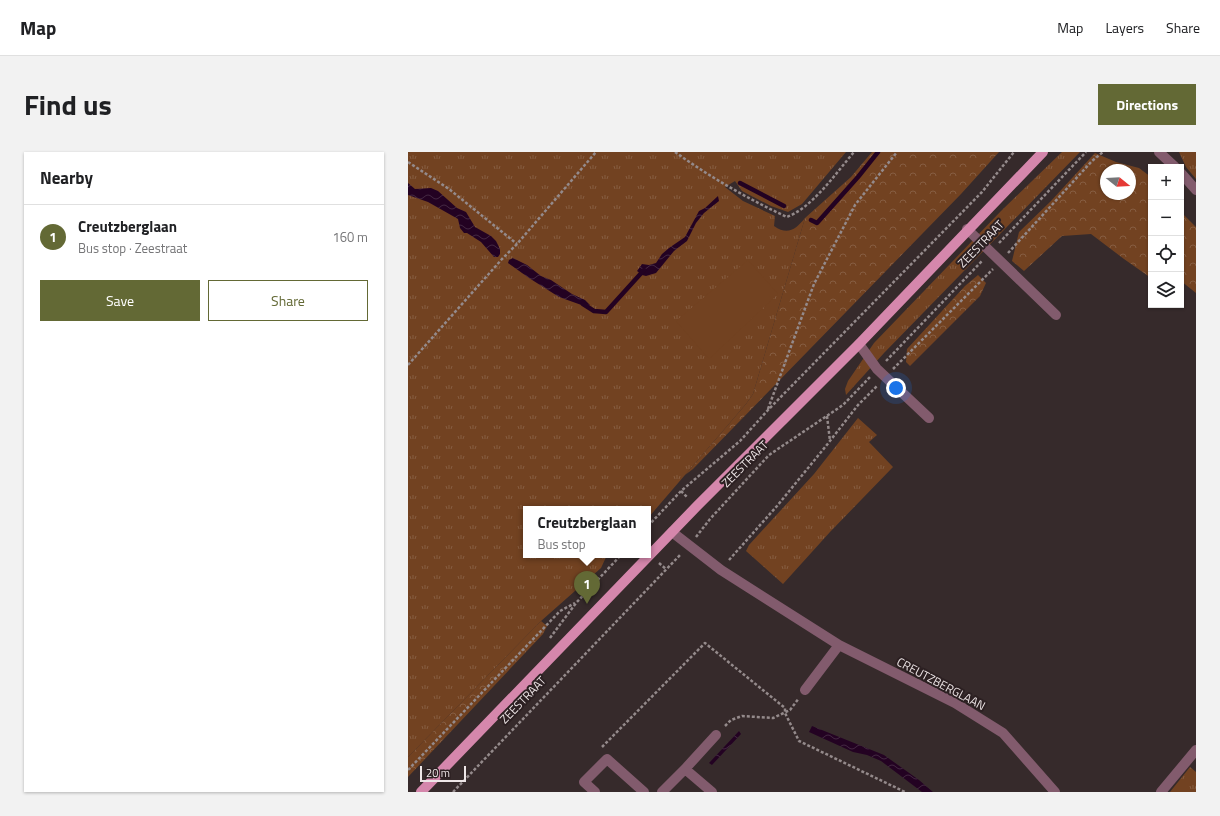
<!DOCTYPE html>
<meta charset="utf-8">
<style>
body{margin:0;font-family:"Titillium Web",sans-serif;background:#f2f2f2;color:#202124}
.controls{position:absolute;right:12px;top:12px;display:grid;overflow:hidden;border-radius:0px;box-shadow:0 1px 3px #0004}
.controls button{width:36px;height:36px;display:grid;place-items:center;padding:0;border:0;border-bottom:1px solid #e0e0e0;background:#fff;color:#202124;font:20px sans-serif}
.compass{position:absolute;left:692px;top:12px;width:36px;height:36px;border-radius:50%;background:#fff;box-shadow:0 1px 3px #0004;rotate:108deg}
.scale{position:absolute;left:12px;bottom:10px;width:46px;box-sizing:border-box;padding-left:4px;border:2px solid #eee6e7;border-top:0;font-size:11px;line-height:14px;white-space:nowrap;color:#eee6e7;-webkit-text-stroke:3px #2c2022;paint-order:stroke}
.you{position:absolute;left:488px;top:236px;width:14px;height:14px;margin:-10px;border:3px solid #fff;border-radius:50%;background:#1a73e8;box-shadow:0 0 0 6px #1a73e833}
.badge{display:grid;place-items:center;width:26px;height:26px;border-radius:50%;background:#636935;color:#fff;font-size:13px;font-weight:700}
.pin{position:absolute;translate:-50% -33px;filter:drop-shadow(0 1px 2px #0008)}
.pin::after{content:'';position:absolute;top:21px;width:14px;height:12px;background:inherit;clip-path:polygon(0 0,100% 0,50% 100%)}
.popup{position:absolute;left:115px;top:354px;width:128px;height:52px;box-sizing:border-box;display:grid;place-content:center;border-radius:0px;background:#fff;filter:drop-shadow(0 1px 3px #0005);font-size:13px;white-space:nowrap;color:#757577}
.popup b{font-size:15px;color:#202124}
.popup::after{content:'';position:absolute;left:50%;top:100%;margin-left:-8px;border:8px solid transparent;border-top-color:#fff}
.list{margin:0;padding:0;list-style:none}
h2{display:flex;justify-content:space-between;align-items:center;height:52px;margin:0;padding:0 16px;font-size:17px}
h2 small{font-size:13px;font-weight:400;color:#757577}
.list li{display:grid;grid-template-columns:26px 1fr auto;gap:12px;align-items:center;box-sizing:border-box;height:64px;padding:0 16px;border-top:1px solid #e0e0e0}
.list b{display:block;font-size:15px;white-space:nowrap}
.list p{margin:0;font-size:13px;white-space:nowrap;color:#757577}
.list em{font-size:13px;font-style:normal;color:#757577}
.actions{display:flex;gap:8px;padding:12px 16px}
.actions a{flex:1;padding:9px 0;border:1px solid #636935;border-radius:0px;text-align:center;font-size:14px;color:#636935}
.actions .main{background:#636935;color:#fff}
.icon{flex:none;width:22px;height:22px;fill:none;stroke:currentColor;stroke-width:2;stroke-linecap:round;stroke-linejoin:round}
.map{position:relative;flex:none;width:788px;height:640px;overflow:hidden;border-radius:0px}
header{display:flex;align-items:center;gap:24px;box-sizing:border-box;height:56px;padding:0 20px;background:#fff;border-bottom:1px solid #e0e0e0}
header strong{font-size:19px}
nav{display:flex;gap:22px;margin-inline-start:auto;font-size:14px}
.intro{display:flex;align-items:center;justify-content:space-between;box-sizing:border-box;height:96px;padding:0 24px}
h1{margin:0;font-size:28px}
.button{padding:10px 18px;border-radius:0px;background:#636935;color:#fff;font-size:14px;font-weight:700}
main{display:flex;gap:24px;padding:0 24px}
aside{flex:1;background:#fff;border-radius:0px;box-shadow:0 1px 3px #0004}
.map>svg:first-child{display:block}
.grass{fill:url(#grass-tufts)}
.forest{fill:url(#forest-crowns);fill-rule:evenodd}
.garden{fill:#724221}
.water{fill:url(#water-waves)}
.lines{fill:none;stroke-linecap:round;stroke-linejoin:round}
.stream{stroke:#230222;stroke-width:4.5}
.path{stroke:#948a8b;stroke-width:2.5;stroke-dasharray:3 2;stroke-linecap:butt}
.minor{stroke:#825b6d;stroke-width:10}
.major{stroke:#d587ac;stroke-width:10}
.labels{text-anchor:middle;stroke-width:4;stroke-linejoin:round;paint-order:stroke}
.street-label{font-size:12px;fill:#eee6e7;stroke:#2c2022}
</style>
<header>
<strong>Map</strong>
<nav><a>Map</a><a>Layers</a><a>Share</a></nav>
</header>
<div class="intro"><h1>Find us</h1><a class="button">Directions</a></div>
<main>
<aside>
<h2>Nearby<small></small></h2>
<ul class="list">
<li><span class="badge">1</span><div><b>Creutzberglaan</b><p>Bus stop · Zeestraat</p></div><em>160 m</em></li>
</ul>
<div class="actions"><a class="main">Save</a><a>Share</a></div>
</aside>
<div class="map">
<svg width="788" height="640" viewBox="0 0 788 640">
<defs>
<pattern id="grass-tufts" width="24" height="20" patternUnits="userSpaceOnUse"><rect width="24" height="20" fill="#724221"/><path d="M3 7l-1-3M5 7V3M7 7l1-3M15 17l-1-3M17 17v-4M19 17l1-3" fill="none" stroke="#865d41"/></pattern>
<pattern id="forest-crowns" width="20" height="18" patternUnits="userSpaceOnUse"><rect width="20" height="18" fill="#724221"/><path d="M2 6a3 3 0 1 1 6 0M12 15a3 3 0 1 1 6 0" fill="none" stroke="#865d41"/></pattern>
<pattern id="water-waves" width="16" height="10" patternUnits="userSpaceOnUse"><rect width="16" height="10" fill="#230222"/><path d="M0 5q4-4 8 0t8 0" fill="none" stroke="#432742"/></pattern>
</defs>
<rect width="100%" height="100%" fill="#362a2b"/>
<path class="grass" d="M0,0h438l-44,52 -14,8 -17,-6 -29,-15 -7,-10 -10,6 18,14 32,15 -1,10c14,10 22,3 31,-8l-52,176 -7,10 -98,114v-9h-122v46h81l-6,13 -60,53 -133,136z
M654,0h18l-196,201 -38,42 -1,-6 3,-8 26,-38 127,-132z
M771,0h17v27l-10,-12z
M450,266l19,17 -8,7 24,25 -63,65 -47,52 -37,-33 3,-6 65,-71z
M782,615l6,5v20h-26z"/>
<path class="forest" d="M464,0h127l-38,42 -268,275 -8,6 61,-71 7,-10 52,-176 46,-41z
M687,1l21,9 23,6 12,9v101l-27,-19 -33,-25 -29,2 -38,35 -12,-10 7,-29 32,-31zM698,18h24v24h-24z
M773,60l15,15v66l-15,-12z
M570,123l8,8 -6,13 -70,70 -4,-4 1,-13 58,-63z
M133,469l6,5 -4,8 -135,143v-20z"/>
<path class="garden" d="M340,108l30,34 -69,65 -33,-38z"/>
<path class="water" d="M0,31l7,6 16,-1 7,3 19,17 9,4 9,15 16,9 5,5 4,8v5l-2,3h-4l-13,-15 -14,-9h-3l-4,-5 -2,-9 -30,-17 -20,-7z
M310,44l1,5 -15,12 -8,10 -9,18 -13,10 -18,22 -10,3 -4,-1 -5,-4 5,-7 7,1 7,-2 6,-9 7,-6 16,-11 14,-26 6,-3z
M105,106l14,7 14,11 10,4 21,14 13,6 5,5 -3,2 -28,-10 -30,-19 -21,-15 1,-3z
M404,574l72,29 35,25 14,12h-11l-41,-31 -14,-6 -14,-3 -44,-20z
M331,579l2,3 -29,31 -3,-2z"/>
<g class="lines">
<path class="stream" d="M332,31l44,23
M403,68l6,3 41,-46 20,-25
M175,152l11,7 12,1 38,-42"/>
<path class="path" d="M267,0c35,25 73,47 112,65 26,-10 49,-44 67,-65
M0,10l41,27 68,55
M591,91l87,-91
M600,101l84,-92 11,-9
M478,209l96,-100
M0,213l94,-106 15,-15 79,-92
M485,217l100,-100
M360,257l46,-125 41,-79 42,-53
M419,264l3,25
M273,339l7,7
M240,374l33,-35 59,-50 28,-31 214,-218 32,-40
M288,385l14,-18 59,-64 74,-50 27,-28
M321,408l48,-54 49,-60 32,-41 19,-19
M251,411l7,6
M142,486l26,-35 45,-48
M317,574l6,-6 11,-4 31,2 17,-8 9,-12
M194,595l103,-104 80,65v5l14,28 106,51
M0,618l152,-159 15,-8
M45,640l228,-238"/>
<path class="minor" d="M751,0l16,15
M773,21l15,17
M559,77l89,86
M451,192l18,25 52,49
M264,380l49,38 118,75 116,58 48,30 52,59
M397,538l34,-45
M277,617l27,23
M187,640l-11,-10 23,-23 37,33
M254,640l23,-23 31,-34
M753,640l35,-42"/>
<path class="major" d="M13,640l276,-286 162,-162 184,-192"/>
</g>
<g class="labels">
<g class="street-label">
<text transform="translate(573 92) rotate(-46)" y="4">ZEESTRAAT</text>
<text transform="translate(337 312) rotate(-45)" y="4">ZEESTRAAT</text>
<text transform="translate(533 532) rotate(28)" y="4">CREUTZBERGLAAN</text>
<text transform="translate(115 548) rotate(-46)" y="4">ZEESTRAAT</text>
</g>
</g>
</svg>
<div class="controls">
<button>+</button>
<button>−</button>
<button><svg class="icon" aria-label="locate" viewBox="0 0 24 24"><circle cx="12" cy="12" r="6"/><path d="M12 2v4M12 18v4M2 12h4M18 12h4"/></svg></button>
<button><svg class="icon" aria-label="layers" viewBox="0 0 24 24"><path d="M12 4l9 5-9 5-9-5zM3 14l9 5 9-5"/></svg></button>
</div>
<svg class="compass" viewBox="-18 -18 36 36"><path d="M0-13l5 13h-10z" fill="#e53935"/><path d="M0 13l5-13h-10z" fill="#757577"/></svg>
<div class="scale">20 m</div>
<div class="you"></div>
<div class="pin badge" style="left:179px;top:452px">1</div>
<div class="popup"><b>Creutzberglaan</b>Bus stop</div>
</div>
</main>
